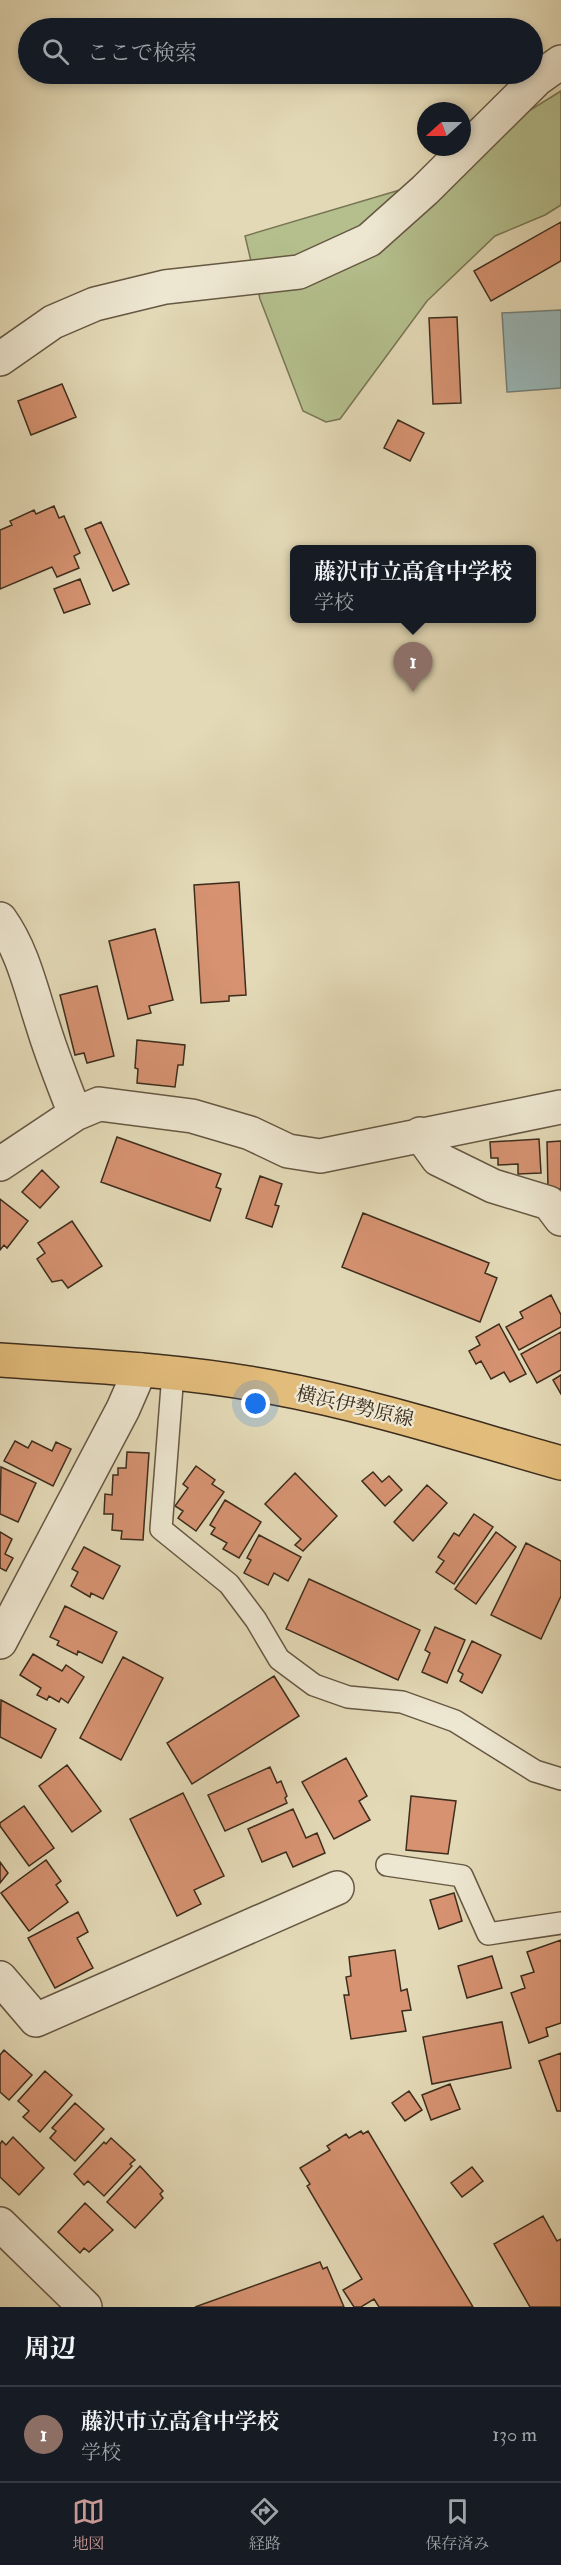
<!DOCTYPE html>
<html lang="ja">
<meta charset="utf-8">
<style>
body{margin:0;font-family:"IM FELL Double Pica","Noto Serif JP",serif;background:#242831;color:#f1f3f6}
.compass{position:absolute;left:417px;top:102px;width:54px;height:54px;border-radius:50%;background:#171b24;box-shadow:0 3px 9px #0003;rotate:249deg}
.you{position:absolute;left:256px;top:1404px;width:21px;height:21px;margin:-15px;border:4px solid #fff;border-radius:50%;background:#1a73e8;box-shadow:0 0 0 9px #1a73e833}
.badge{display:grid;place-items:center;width:39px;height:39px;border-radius:50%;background:#c59692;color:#fff;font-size:20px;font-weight:700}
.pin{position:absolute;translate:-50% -50px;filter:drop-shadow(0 2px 3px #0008)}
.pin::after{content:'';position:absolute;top:32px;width:21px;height:18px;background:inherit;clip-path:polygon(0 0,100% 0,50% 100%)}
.popup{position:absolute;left:290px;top:545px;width:246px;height:78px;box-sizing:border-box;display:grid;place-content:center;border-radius:9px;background:#171b24;filter:drop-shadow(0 2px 4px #0005);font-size:20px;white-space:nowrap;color:#9ea1a6}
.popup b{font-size:22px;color:#f1f3f6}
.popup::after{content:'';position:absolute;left:50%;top:100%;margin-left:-12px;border:12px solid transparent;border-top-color:#171b24}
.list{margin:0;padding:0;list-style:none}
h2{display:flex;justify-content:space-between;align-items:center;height:78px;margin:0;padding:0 24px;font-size:26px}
h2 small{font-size:20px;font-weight:400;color:#9ea1a6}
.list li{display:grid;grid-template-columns:39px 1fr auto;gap:18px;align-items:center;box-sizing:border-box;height:96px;padding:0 24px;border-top:2px solid #363941}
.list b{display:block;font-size:22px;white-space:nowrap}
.list p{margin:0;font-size:20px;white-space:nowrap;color:#9ea1a6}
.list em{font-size:20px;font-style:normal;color:#9ea1a6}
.icon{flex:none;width:33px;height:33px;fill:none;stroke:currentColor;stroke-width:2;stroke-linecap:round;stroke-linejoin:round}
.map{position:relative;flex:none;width:561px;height:2307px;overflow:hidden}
.search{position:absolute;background:#171b24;box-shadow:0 3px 9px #0003;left:18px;right:18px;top:18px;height:66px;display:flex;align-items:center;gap:15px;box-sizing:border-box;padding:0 21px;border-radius:33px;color:#9ea1a6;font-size:22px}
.sheet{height:174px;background:#171b24}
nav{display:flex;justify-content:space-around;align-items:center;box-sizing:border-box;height:84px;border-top:2px solid #363941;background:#171b24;font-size:16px;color:#9ea1a6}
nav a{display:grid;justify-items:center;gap:3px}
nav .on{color:#c59692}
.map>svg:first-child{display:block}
.green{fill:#b4bf8d;stroke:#787655;stroke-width:1.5}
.water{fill:#99b7b8;stroke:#74807a;stroke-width:1.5}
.building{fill:#d69271;stroke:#3d2d1d;stroke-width:1.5}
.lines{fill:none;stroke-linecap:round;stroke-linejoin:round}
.lane-casing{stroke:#665843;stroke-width:24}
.street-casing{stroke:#665843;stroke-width:36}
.primary-casing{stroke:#3d2d1d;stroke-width:36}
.lane{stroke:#ede6d0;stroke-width:21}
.street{stroke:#ede6d0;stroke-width:33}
.primary{stroke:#e2bc7b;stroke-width:33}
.labels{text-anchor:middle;stroke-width:4.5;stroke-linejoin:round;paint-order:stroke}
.street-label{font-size:20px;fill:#3d2d1d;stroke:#ede6d0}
</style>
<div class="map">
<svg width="561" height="2307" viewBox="0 0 561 2307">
<rect width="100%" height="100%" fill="#e3d9b6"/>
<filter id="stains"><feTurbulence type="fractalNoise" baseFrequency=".00333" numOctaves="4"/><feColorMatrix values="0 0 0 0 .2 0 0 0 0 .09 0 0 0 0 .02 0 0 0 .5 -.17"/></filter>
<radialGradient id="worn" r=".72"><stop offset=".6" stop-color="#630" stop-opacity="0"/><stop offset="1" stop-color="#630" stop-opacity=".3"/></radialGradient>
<path class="green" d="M561,91v114l-16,10 -50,21 -68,65 -87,118 -14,3 -23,-11 -43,-112 -15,-63 158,-47z"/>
<path class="water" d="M561,310v78l-54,4 -5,-79z"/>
<path class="building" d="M561,222v39l-70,40 -17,-30z
M457,317l4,86 -28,1 -4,-86z
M62,384l14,33 -45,18 -13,-34z
M398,420l26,13 -14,28 -26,-13z
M54,506l5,12 5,-2 16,37 -6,3 5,12 -22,9 -5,-10 -52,22v-59l12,-5 -2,-4 24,-11 2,4z
M101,522l28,62 -16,7 -28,-62z
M80,579l10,25 -26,9 -10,-24z
M239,882l7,113 -17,1v5l-28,2 -7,-118z
M155,929l18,71 -24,6 2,7 -23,6 -19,-78z
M97,986l17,70 -27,7 -3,-10 -9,2 -15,-60z
M137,1040l48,5 -2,20h-5l-3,22 -38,-4 1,-14 -3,-1z
M117,1137l104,37 -5,13 5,2 -11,32 -109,-39z
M539,1139l2,34 -23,1v-10l-20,1v-7h-7l-1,-16z
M561,1141v48h-13l-1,-47z
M42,1170l17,17 -19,21 -18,-16z
M260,1176l22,8 -7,21 4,1 -7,21 -26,-9z
M0,1199l28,22 -21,27 -3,-3 -4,5z
M363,1213l126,50 -4,10 12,5 -17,44 -138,-55z
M72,1221l30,45 -34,22 -6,-8 -10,2 -15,-23 8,-6 -7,-10z
M551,1295l10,20v12l-42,23 -13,-23 17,-9 -3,-6z
M499,1324l27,50 -16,8 -6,-10 -13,7 -10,-18 -5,3 -7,-13 11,-6 -4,-8z
M561,1332v38l-24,13 -16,-29z
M561,1375v19l-8,-14z
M15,1441l13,7 4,-7 20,10 4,-9 15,7 -18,37 -49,-25z
M127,1452l22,1 -6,87 -22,-1 1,-8 -10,-1 1,-16h-9l1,-20 7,1 1,-20h5v-7h8z
M196,1466l19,14 -3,4 12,8 -28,39 -18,-13 5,-7 -8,-5 13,-18 -5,-4z
M1,1467l35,16 -18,39 -18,-8z
M373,1472l9,10 7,-6 13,14 -17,16 -23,-25z
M295,1473l42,43 -34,35 -8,-6 6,-6 -36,-35z
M427,1485l20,18 -34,38 -19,-19z
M225,1500l36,22 -22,36 -16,-9 4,-6 -16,-9 4,-6 -5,-3z
M474,1514l19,13 -39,57 -18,-12 8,-11 -6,-4 16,-24 5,3z
M0,1532l12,7 -7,15 8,4 -7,13 -6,-3z
M496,1532l20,15 -40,57 -21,-15z
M259,1535l42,22 -13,24 -14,-8 -6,12 -24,-12 7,-13 -4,-2z
M526,1543l35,18v35l-20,43 -50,-24z
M84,1547l36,19 -17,33 -12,-6 -1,4 -19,-11 7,-14 -6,-3z
M309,1579l111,51 -22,50 -112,-51z
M65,1606l52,26 -15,31 -24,-12 -1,4 -20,-10 2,-4 -9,-4z
M435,1627l30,13 -18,43 -25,-11 8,-19 -5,-3z
M472,1641l29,14 -19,38 -22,-12 3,-7 -5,-3z
M33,1654l29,17 4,-6 18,12 -16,26 -7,-5 -2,4 -10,-6 -2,4 -10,-5 4,-7 -21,-13z
M123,1657l40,21 -42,82 -41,-22z
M274,1676l25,40 -107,68 -25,-41z
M1,1700l55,29 -15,29 -41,-21z
M346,1758l21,38 -8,5 11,19 -36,19 -32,-57z
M67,1765l34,46 -29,21 -33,-46z
M270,1767l7,16 4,-2 6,15 -2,2 2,5 -62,28 -17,-36z
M183,1793l41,83 -30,14 7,14 -24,12 -47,-97z
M411,1796l45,5 -8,53 -42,-4z
M24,1806l30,42 -25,18 -29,-40v-3z
M293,1809l13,29 11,-5 8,20 -32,14 -7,-15 -24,10 -14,-33z
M46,1860l15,21 -5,4 12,17 -39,29 -28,-38z
M0,1862l8,11 -8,10z
M454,1893l8,28 -23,8 -9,-29z
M78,1912l10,20 -11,6 16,30 -38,20 -27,-50z
M561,1940v83l-15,5 2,8 -19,7 -18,-50 14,-5 -4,-12 13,-4 -7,-20z
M395,1950l6,41 6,-2 4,21 -9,1 4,20 -55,8 -7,-44h5l-3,-18 5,-1 -2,-19z
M492,1956l10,32 -35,10 -9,-32z
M502,2022l9,46 -79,16 -9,-47z
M4,2050l28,25 -23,25 -9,-8v-37z
M561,2053v58h-4l-18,-50z
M45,2071l27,24 -32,37 -17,-15 6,-6 -11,-10z
M450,2084l10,25 -29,11 -9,-25z
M409,2091l13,19 -17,11 -13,-18z
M75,2103l29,26 -29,32 -25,-23 6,-7 -4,-3z
M361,2131l2,3 5,-3 105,176h-94l-5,-8 -13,8h-7l-11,-17 19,-11 -55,-93 3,-2 -10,-16 30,-18 -3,-4 19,-12 3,4z
M13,2137l31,31 -25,27 -19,-18v-33l2,-3 4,4z
M111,2138l24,22 -5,4 2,2 -28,30 -16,-15 -4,4 -10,-11 30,-32 2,2z
M140,2166l23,25 -3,3 3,4 -28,30 -28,-26z
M472,2167l11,14 -21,16 -11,-14z
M85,2203l28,27 -24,22 -5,-4 -4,5 -22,-21z
M543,2216l14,25 4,-2v68h-31l-36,-63z
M320,2262l3,7 4,-2 17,40h-149z"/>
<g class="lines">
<g class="lane-casing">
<path id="lane" d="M173,1373l-12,156 68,55 27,36 23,39 35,26 34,12 54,5 53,19 80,50 26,8
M387,1865l75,11 26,58 73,-11"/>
</g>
<g class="street-casing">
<path id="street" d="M0,359l53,-37 42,-18 70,-17 134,-15 70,-32 56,-50 112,-111 24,-17
M0,919c23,32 31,71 43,107 9,30 21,59 32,88
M420,1134l18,25 55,27 56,17 12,16
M0,1164l75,-50 24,-10 93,12 58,17 38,18 32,5 241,-49
M0,1642l123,-233 17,-39
M0,1978l36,42 301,-132
M0,2224l85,83"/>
</g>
<g class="primary-casing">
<path id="primary" d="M0,1360c90,6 182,10 271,27 99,18 194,49 290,76"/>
</g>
<use href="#lane" class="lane"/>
<use href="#street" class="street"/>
<use href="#primary" class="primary"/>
</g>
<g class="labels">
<g class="street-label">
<text transform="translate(355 1406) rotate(13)" y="7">横浜伊勢原線</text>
</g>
</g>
<rect width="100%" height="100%" filter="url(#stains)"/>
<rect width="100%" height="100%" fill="url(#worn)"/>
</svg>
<svg class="compass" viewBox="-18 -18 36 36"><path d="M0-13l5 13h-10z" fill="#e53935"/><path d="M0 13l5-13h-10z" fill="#9ea1a6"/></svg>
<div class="you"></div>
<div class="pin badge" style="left:413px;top:692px;background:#8d6e63">1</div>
<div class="popup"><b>藤沢市立高倉中学校</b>学校</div>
<div class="search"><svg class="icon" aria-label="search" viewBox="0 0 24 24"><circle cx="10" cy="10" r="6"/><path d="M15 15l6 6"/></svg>ここで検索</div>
</div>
<section class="sheet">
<h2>周辺<small></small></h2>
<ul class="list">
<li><span class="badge" style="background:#8d6e63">1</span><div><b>藤沢市立高倉中学校</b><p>学校</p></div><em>130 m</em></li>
</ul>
</section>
<nav>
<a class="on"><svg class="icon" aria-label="map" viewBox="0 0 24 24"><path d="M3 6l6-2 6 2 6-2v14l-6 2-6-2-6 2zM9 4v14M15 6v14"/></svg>地図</a>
<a><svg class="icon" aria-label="directions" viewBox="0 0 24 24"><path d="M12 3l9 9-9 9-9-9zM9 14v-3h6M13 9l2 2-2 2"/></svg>経路</a>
<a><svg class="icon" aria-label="saved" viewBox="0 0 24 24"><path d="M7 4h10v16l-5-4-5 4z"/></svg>保存済み</a>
</nav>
